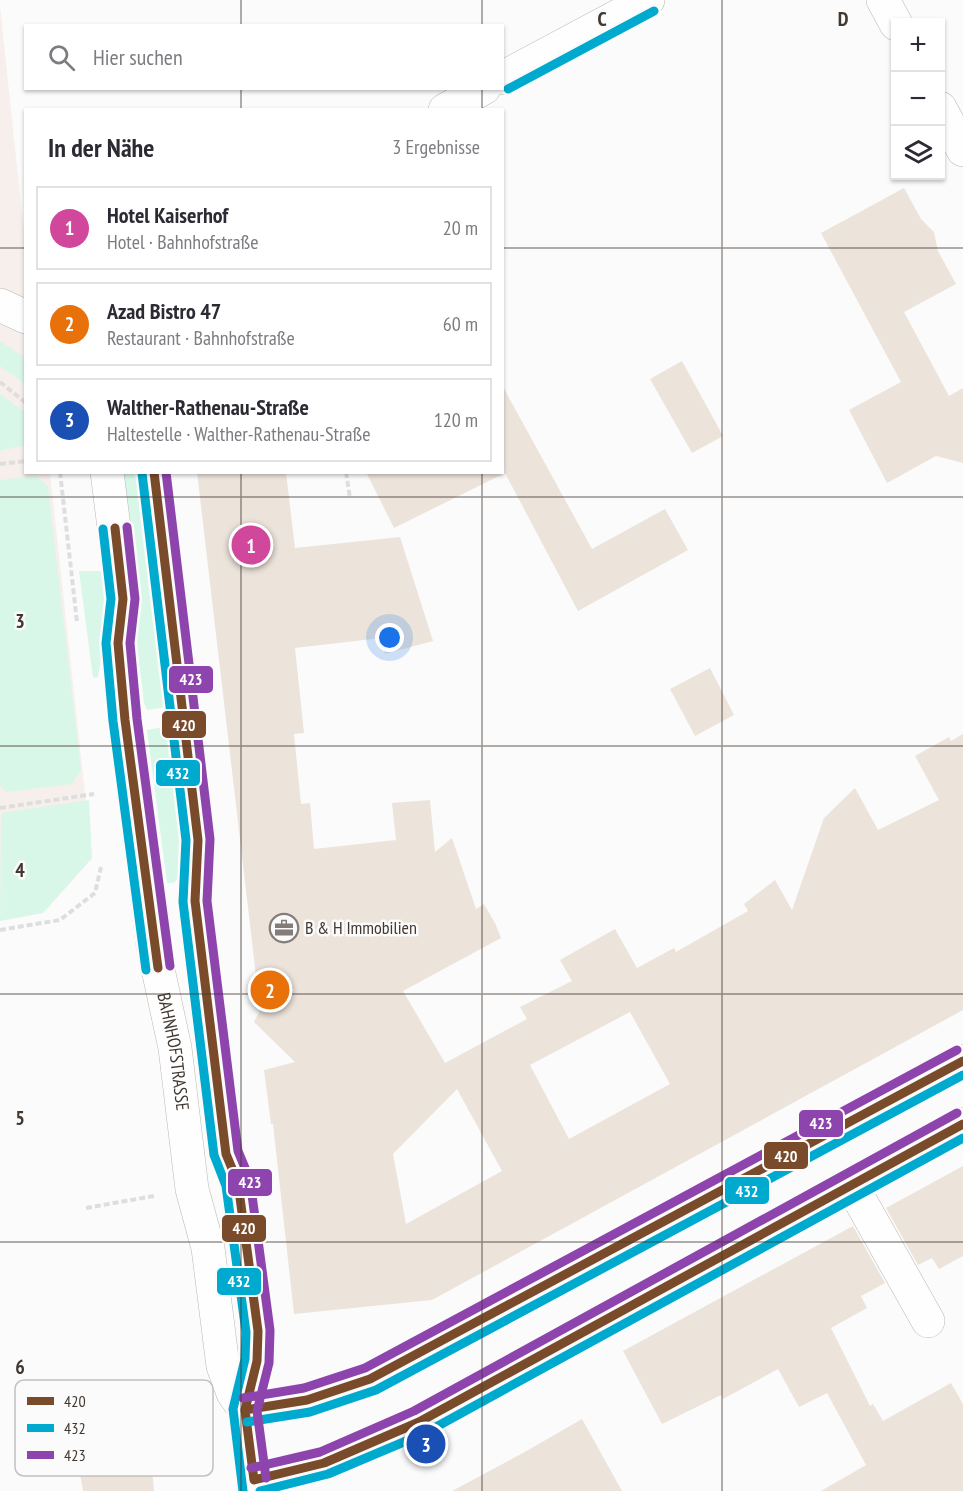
<!DOCTYPE html>
<html lang="de">
<meta charset="utf-8">
<style>
body{margin:0;font-family:"PT Sans Narrow",sans-serif;background:#f2f2f3;color:#2b2b33}
.controls{position:absolute;right:18px;top:18px;display:grid;overflow:hidden;border-radius:0px;box-shadow:0 2px 4px #0004}
.controls button{width:54px;height:54px;display:grid;place-items:center;padding:0;border:0;border-bottom:2px solid #e1e1e2;background:#fff;color:#2b2b33;font:30px sans-serif}
.you{position:absolute;left:390px;top:638px;width:21px;height:21px;margin:-15px;border:4px solid #fff;border-radius:50%;background:#1a73e8;box-shadow:0 0 0 9px #1a73e833}
.badge{display:grid;place-items:center;width:39px;height:39px;border-radius:50%;background:#837c78;color:#fff;font-size:20px;font-weight:700}
.pin{position:absolute;translate:-50% -50%;border:3px solid #fff;box-shadow:0 2px 6px #0006}
.list{margin:0;padding:0;list-style:none}
h2{display:flex;justify-content:space-between;align-items:center;height:78px;margin:0;padding:0 24px;font-size:26px}
h2 small{font-size:20px;font-weight:400;color:#7c7c81}
.list li{display:grid;grid-template-columns:39px 1fr auto;gap:18px;align-items:center;box-sizing:border-box;height:84px;margin:0 12px 12px;padding:0 12px;border:2px solid #e1e1e2;border-radius:0px}
.list b{display:block;font-size:22px;white-space:nowrap}
.list p{margin:0;font-size:20px;white-space:nowrap;color:#7c7c81}
.list em{font-size:20px;font-style:normal;color:#7c7c81}
.icon{flex:none;width:33px;height:33px;fill:none;stroke:currentColor;stroke-width:2;stroke-linecap:round;stroke-linejoin:round}
.map{position:relative;flex:none;width:963px;height:1491px;overflow:hidden}
.search{position:absolute;background:#fff;box-shadow:0 2px 4px #0004;left:24px;top:24px;width:480px;height:66px;display:flex;align-items:center;gap:15px;box-sizing:border-box;padding:0 21px;border-radius:0px;color:#7c7c81;font-size:22px}
.panel{position:absolute;background:#fff;box-shadow:0 2px 4px #0004;left:24px;top:108px;width:480px;height:366px;border-radius:0px}
.map>svg:first-child{display:block}
.built{fill:#f7efeb}
.green{fill:#d9f7e8}
.building{fill:#ece3db;fill-rule:evenodd}
.lines{fill:none;stroke-linecap:round;stroke-linejoin:round}
.minor-casing{stroke:#bcb7b5;stroke-width:34}
.path{stroke:#dfdede;stroke-width:4;stroke-dasharray:6 3;stroke-linecap:butt}
.minor{stroke:#fefefe;stroke-width:33}
.bus-1-casing{stroke:#fbfbfb;stroke-width:14}
.bus-2-casing{stroke:#fbfbfb;stroke-width:14}
.bus-3-casing{stroke:#fbfbfb;stroke-width:14}
.bus-1{stroke:#7a4b2a;stroke-width:9}
.bus-2{stroke:#00a9ce;stroke-width:9}
.bus-3{stroke:#8e44ad;stroke-width:9}
.grid{fill:none;stroke:#423832;stroke-width:1.5;stroke-opacity:0.55}
.labels{text-anchor:middle;stroke-width:5;stroke-linejoin:round;paint-order:stroke}
.poi-label{font-size:18px;fill:#423832;stroke:#fbfbfb;text-anchor:start}
.street-label{font-size:18px;fill:#423832;stroke:#fbfbfb}
.key{fill:#fbfbfb;stroke:#c4c0bf;stroke-width:1.5}
.key-label{font-size:16px;fill:#423832}
.grid-label{font-size:20px;text-anchor:middle;font-weight:bold;fill:#423832;stroke:#fbfbfb;stroke-width:5;stroke-linejoin:round;paint-order:stroke}
.line-badge{stroke:#fbfbfb;stroke-width:2}
.badge-label{font-size:16px;text-anchor:middle;font-weight:bold;fill:#fff}
</style>
<div class="map">
<svg width="963" height="1491" viewBox="0 0 963 1491">
<rect width="100%" height="100%" fill="#fbfbfb"/>
<path class="built" d="M0,6l25,236 1,230 24,1 42,385 -49,55 -43,5z"/>
<path class="green" d="M0,341l25,17v26l-25,-18z
M0,394l25,18 1,33 -26,6z
M117,473h27l28,233 -25,4 -3,-7z
M36,476l12,10 33,284 -9,14 -65,8 -7,-6v-306z
M79,571h21c15,14 2,86 -2,106l-5,1z
M173,725l7,19 2,129 -8,10h-7l-20,-153z
M89,800l3,58 -49,55 -43,8 1,-108z"/>
<path class="building" d="M904,188l17,31 13,13 4,19 18,33 -52,28 45,84 14,-8v75l-27,-7 -49,27 -38,-73 52,-28 -80,-149z
M682,361l41,75 -31,17 -42,-74z
M502,385l90,164 73,-40 23,41 -110,61 -73,-138 -111,55 -28,-56h139l-3,-4z
M197,472h89l9,76 105,-11 33,104 -48,13 -4,-16 -86,10 9,85 -10,1 7,70 9,-1 4,46 82,-9 -4,-37 38,-3 5,52 17,-14 24,71 8,-5 11,19 6,15 -98,53 42,72 82,-44 -7,-12 52,-26 -12,-21 55,-31 22,39 37,-20 2,4 72,-41 -4,-7 31,-24 17,30 32,-92 31,-30 23,42 61,-30 -24,-44 34,-19 2,4 12,-7v276l-531,290 -138,14 -21,-190h-2l-7,-54 31,-8 -41,-40 6,-12zM630,1012l40,72 -101,55 -39,-74zM457,1089l45,82 -96,53 -13,-70z
M710,668l24,47 -39,21 -25,-47z
M963,1166v90l-24,13 -7,-11 -14,7 -32,-57z
M853,1226l32,57 -24,13 6,12 -36,20 39,78 3,-2 10,17 68,-38 12,21v87h-142l45,-26 -39,-72 -28,14 -21,-38 -55,30 -2,-4 -59,29 -39,-73z
M582,1419l40,72h-170l71,-38z
M147,1420l7,71h-71l-6,-35v-29z"/>
<g class="lines">
<g class="minor-casing">
<g id="minor">
<path d="M883,0l13,24"/>
<path d="M502,78l146,-78"/>
<path d="M940,108l23,42"/>
<path d="M445,110l39,-22"/>
<path d="M0,305l26,12"/>
<path id="s1" d="M107,472l16,127 -5,44 7,77 28,226 22,102 17,141 16,59 15,118 10,27 12,17"/>
<path d="M154,472l44,368 -3,61 31,253 12,29 20,148 -1,30 -12,49 10,81"/>
<path d="M852,1186l76,135"/>
<path d="M245,1410l62,-10 63,-21 593,-318"/>
<path d="M254,1480l70,-17 95,-41 544,-298"/>
</g>
</g>
<path class="path" d="M0,382l26,21
M0,464l26,-3
M60,472l17,150
M346,472l4,26
M0,808l94,-14
M0,930l60,-10 35,-27 6,-26
M86,1208l68,-12"/>
<use href="#minor" class="minor"/>
<g class="bus-1-casing">
<path id="bus-1" d="M154,472l44,368 -3,61 31,253 12,29 20,148 -1,30 -12,49 9,70
M115,528l8,71 -5,44 7,77 33,248
M245,1410l62,-10 63,-21 593,-318
M254,1480l70,-17 95,-41 544,-298"/>
</g>
<g class="bus-2-casing">
<path id="bus-2" d="M508,89l146,-78
M142,473l44,367 -3,62 31,253 12,31 20,146 -1,27 -12,50 10,82
M103,529l8,70 -5,44 7,78 33,249
M247,1422l63,-10 66,-22 587,-315
M260,1491l68,-17 97,-41 538,-295"/>
</g>
<g class="bus-3-casing">
<path id="bus-3" d="M166,472l44,367 -3,62 31,250 12,29 20,150 -1,33 -12,48 9,67
M127,527l8,72 -5,44 7,76 33,247
M243,1398l61,-10 61,-20 592,-318
M251,1468l69,-16 94,-41 543,-298"/>
</g>
<use href="#bus-1" class="bus-1"/>
<use href="#bus-2" class="bus-2"/>
<use href="#bus-3" class="bus-3"/>
</g>
<path class="grid" d="M241,0v26M482,0v26M722,0v1491M241,88v22M482,88v22M0,248h26M502,248h461M241,472v1019M482,472v1019M0,497h963M0,746h963M0,994h963M0,1242h963"/>
<defs>
<g id="office-ring" transform="scale(1.5)"><circle r="9.5" fill="#fbfbfb" stroke="#837c78" stroke-width="1.5"/><path d="M-6-3h4V-5.5h4V-3h4V5H-6ZM-1-4.5V-3h2v-1.5ZM-6 0V1H6V0Z" fill="#837c78"/></g>
</defs>
<g fill-rule="evenodd">
<use href="#office-ring" x="284" y="928"/>
</g>
<g class="labels">
<g class="poi-label">
<text x="305" y="934">B &amp; H Immobilien</text>
</g>
<g class="street-label">
<text dy="6" stroke="none"><textPath href="#s1" startOffset="585">BAHNHOFSTRASSE</textPath></text>
</g>
</g>
<rect x="15" y="1380" width="198" height="96" rx="9" class="key"/>
<rect x="27" y="1397" width="27" height="8" fill="#7a4b2a"/>
<rect x="27" y="1424" width="27" height="8" fill="#00a9ce"/>
<rect x="27" y="1451" width="27" height="8" fill="#8e44ad"/>
<g class="key-label">
<text x="64" y="1407">420</text>
<text x="64" y="1434">432</text>
<text x="64" y="1461">423</text>
</g>
<g class="grid-label">
<text x="602" y="26">C</text>
<text x="843" y="26">D</text>
<text x="20" y="628">3</text>
<text x="20" y="877">4</text>
<text x="20" y="1125">5</text>
<text x="20" y="1374">6</text>
</g>
<g class="line-badge">
<rect x="168" y="665" width="46" height="29" rx="6" fill="#8e44ad"/>
<rect x="161" y="710" width="46" height="29" rx="6" fill="#7a4b2a"/>
<rect x="155" y="759" width="46" height="28" rx="6" fill="#00a9ce"/>
<rect x="798" y="1109" width="46" height="29" rx="6" fill="#8e44ad"/>
<rect x="763" y="1141" width="46" height="29" rx="6" fill="#7a4b2a"/>
<rect x="227" y="1168" width="46" height="29" rx="6" fill="#8e44ad"/>
<rect x="724" y="1176" width="46" height="29" rx="6" fill="#00a9ce"/>
<rect x="221" y="1214" width="46" height="29" rx="6" fill="#7a4b2a"/>
<rect x="216" y="1267" width="46" height="29" rx="6" fill="#00a9ce"/>
</g>
<g class="badge-label">
<text x="191" y="685">423</text>
<text x="184" y="731">420</text>
<text x="178" y="779">432</text>
<text x="821" y="1129">423</text>
<text x="786" y="1162">420</text>
<text x="250" y="1188">423</text>
<text x="747" y="1197">432</text>
<text x="244" y="1234">420</text>
<text x="239" y="1287">432</text>
</g>
</svg>
<div class="controls">
<button>+</button>
<button>−</button>
<button><svg class="icon" aria-label="layers" viewBox="0 0 24 24"><path d="M12 4l9 5-9 5-9-5zM3 14l9 5 9-5"/></svg></button>
</div>
<div class="you"></div>
<div class="pin badge" style="left:251px;top:545px;background:#d1479c">1</div>
<div class="pin badge" style="left:270px;top:990px;background:#e8710a">2</div>
<div class="pin badge" style="left:426px;top:1444px;background:#1a4fb4">3</div>
<div class="search"><svg class="icon" aria-label="search" viewBox="0 0 24 24"><circle cx="10" cy="10" r="6"/><path d="M15 15l6 6"/></svg>Hier suchen</div>
<section class="panel">
<h2>In der Nähe<small>3 Ergebnisse</small></h2>
<ul class="list">
<li><span class="badge" style="background:#d1479c">1</span><div><b>Hotel Kaiserhof</b><p>Hotel · Bahnhofstraße</p></div><em>20 m</em></li>
<li><span class="badge" style="background:#e8710a">2</span><div><b>Azad Bistro 47</b><p>Restaurant · Bahnhofstraße</p></div><em>60 m</em></li>
<li><span class="badge" style="background:#1a4fb4">3</span><div><b>Walther-Rathenau-Straße</b><p>Haltestelle · Walther-Rathenau-Straße</p></div><em>120 m</em></li>
</ul>
</section>
</div>
